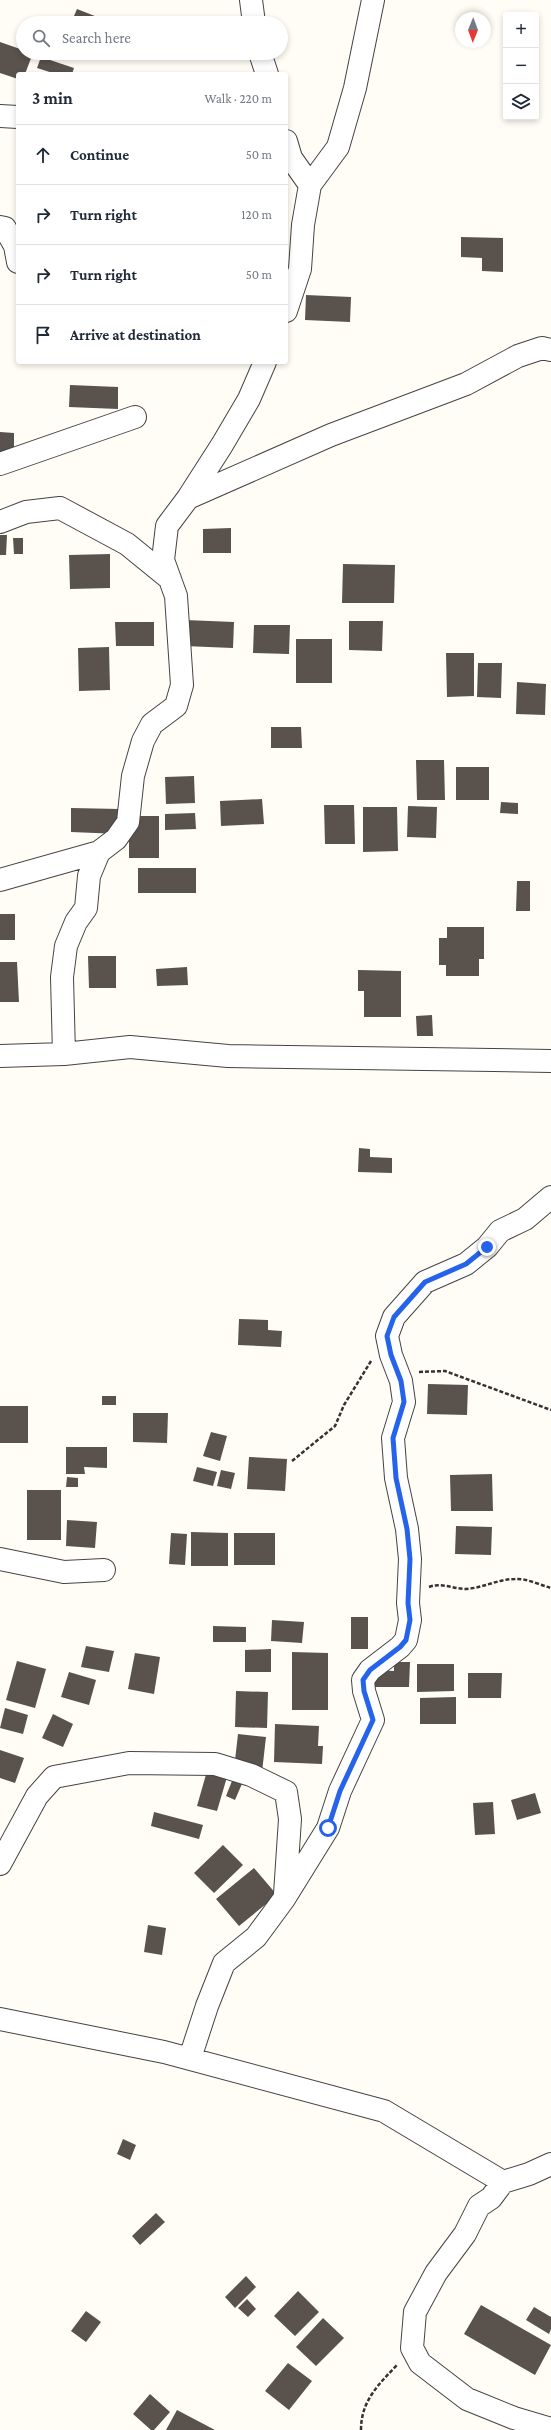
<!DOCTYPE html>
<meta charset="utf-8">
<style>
body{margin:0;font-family:"Crimson Pro",serif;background:#f2f2f3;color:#1f2937}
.controls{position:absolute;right:12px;top:12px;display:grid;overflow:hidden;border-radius:4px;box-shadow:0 2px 6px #0003}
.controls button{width:36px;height:36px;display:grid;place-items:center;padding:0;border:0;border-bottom:1px solid #e0e1e3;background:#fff;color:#1f2937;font:20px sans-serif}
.compass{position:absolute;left:455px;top:12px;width:36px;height:36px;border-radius:50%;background:#fff;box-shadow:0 2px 6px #0003;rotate:181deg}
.stop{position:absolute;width:12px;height:12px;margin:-9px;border:3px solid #2563eb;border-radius:50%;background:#fff}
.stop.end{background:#2563eb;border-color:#fff;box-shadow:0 1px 4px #0008}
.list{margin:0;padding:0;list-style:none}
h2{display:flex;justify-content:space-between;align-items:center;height:52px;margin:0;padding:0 16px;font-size:17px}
h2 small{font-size:13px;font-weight:400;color:#747a83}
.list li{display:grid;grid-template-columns:26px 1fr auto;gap:12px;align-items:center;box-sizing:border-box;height:60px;padding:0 16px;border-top:1px solid #e0e1e3}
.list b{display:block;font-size:15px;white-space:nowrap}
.list em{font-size:13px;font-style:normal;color:#747a83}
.icon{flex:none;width:22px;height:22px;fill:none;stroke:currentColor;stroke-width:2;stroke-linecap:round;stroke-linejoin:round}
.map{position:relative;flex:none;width:551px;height:2430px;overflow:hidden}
.search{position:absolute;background:#fff;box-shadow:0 2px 6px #0003;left:16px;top:16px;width:272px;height:44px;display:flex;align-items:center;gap:10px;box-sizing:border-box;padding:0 14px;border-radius:22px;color:#747a83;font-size:15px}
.panel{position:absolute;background:#fff;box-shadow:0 2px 6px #0003;left:16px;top:72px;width:272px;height:292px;border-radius:4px}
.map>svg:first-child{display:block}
.building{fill:#5a524d}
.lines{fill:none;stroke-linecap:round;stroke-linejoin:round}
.street-casing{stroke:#444;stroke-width:24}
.path{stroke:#333;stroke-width:2.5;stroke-dasharray:4 2;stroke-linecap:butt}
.street{stroke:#fff;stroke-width:22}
.route{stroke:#2563eb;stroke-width:5}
</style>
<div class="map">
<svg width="551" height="2430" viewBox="0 0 551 2430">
<rect width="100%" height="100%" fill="#fffdf5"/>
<path class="building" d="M77,9l28,11 -1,3h-33z
M0,42l23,8v3h10l-8,21h-7v5l-18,-6z
M41,57l33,11 -2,6h-16l-19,-6z
M461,237l42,1v34l-21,-1v-13l-21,-1z
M306,295l45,2 -1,25 -45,-2z
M70,385l48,2v22l-49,-2z
M0,432l14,1v22h-14z
M231,528v25h-28v-24z
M0,535h7l-1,20h-6z
M13,538h10v16h-9z
M110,554v34l-40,1 -1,-34z
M343,564l52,1 -1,38h-52z
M185,620l49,2 -1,26 -49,-2z
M349,621h34l-1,30 -33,-1z
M115,622h39v24h-38z
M254,625h36l-1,29 -36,-1z
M296,639h36v44h-36z
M109,647l1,43 -31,1 -1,-43z
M446,653h28v43l-27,1z
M478,663h24l-1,35 -24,-1z
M517,682l29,2 -1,31 -29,-1z
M271,727h30l1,21h-31z
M416,760h28l1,40h-28z
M456,767h33v33h-33z
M194,776l1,27 -29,1 -1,-27z
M262,799l2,25 -43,2 -1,-25z
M501,802l17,1v11l-18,-1z
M324,805h30l1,39h-30z
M408,806l29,1 -1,31 -29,-1z
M363,807h34l1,44 -35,1z
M71,808l49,1v25l-49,-2z
M195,813l1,16 -31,1v-16z
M129,816h30v42h-30z
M138,868h58v25h-58z
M517,881h13v30h-14z
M0,914h15v26h-15z
M447,927h37v32h-5v17h-33v-11h-7v-27h8z
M88,956h28v32h-27z
M0,962h17l2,40h-19z
M187,967l1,18 -31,1 -1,-17z
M358,970l43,1v46h-37v-26h-6z
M432,1015l1,21h-16l-1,-20z
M359,1148l11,1v8l22,1v15l-34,-1z
M239,1319l29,1v10l14,1 -1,16 -43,-2z
M428,1384l40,1 -1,30 -40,-1z
M102,1396h14v9h-14z
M0,1406h28v37h-28z
M133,1413h35l-1,30 -34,-1z
M211,1432l16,4 -7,25 -17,-5z
M66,1447h41v21l-23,-1 1,7h-19z
M249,1457l38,2 -2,32 -38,-2z
M197,1467l20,5 -4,14 -20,-5z
M221,1470l14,3 -4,16 -14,-3z
M492,1474l1,37h-42l-1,-36z
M67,1477l11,1v9h-12z
M27,1490h34v50h-34z
M67,1520l30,2 -2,26 -29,-2z
M456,1526l36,1 -1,28 -36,-1z
M191,1532l37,1v33h-37z
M171,1533l16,1 -2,31 -16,-1z
M234,1533h41v32h-41z
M351,1617h17v32h-17z
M272,1620l32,2 -2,21 -31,-2z
M213,1626l33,1v15h-33z
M86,1646l28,5 -5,21 -28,-5z
M271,1649v23h-26v-22z
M292,1652l36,1v57h-36z
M135,1653l25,4 -6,37 -26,-5z
M17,1661l29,8 -11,39 -29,-8z
M394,1662h16l-1,25h-35v-17l20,1z
M417,1664h37v27l-37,1z
M69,1672l27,8 -7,25 -28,-8z
M468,1673h34l-1,25h-33z
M236,1691l32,1 -1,36 -32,-1z
M456,1697v27h-36v-26z
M5,1708l23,7 -5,19 -23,-6z
M53,1714l20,10 -10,23 -21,-9z
M275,1724l44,2 -1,20h5l-1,18 -48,-2z
M238,1734l28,3 -4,35 -28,-3z
M0,1750l24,8 -9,25 -15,-5z
M207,1771l20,6 -10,34 -20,-5z
M234,1776l10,3 -9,21 -9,-4z
M535,1793l6,20 -24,7 -6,-20z
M493,1802l2,32 -20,1 -2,-32z
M154,1812l49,13 -4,14 -48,-13z
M223,1845l20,20 -29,28 -20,-20z
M254,1868l23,27 -38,31 -23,-27z
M148,1925l18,3 -4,27 -18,-3z
M123,2139l13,6 -6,15 -13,-6z
M156,2213l9,9 -25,23 -8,-9z
M246,2276l10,11 -21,21 -10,-11z
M298,2291l21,21 -24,24 -21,-20z
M247,2299l9,10 -8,8 -10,-9z
M481,2305l70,40 -16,30 -71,-41z
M534,2307l17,10v12l-2,5 -23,-14z
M86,2311l15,11 -15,20 -15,-11z
M323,2318l21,20 -28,28 -20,-19z
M288,2363l24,18 -23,29 -24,-19z
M150,2394l20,18 -16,18h-3l-18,-16z
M177,2410l38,20h-49z"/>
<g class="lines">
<g class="street-casing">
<path id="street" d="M251,0l3,23
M260,53l7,21
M0,116l18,1
M286,141l5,17 19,27
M0,227l5,1 10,18 3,16
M286,311l14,-42 3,-44 7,-40 28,-38 17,-59 18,-88
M0,464l135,-47
M188,498l143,-63 135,-51 52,-28 24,-8 9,2
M0,522l26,-10 34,-4 67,36 43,35
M0,880l99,-28
M64,1054l-2,-77 4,-31 10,-24 10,-14 3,-32 10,-24 17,-13 12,-17 5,-46 10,-35 9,-17 24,-18 6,-21 -6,-89 -13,-36 4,-34 21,-28 34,-53 27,-46 16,-37
M0,1056l64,-2 66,-7 98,9 323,5
M0,1559l64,13 40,-2
M0,1864l37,-68 17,-19 75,-14 86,1 36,11 35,17 4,27 -5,75
M0,2019l164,33 220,59 119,71 26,-8 22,-10
M190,2058l17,-52 17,-43 32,-26 28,-38 44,-71 12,-37 33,-71 -9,-29 -1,-11 7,-10 30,-23 6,-7 4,-20 -2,-17 2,-44 -3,-30 -11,-51 -3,-40 11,-36 -3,-21 -10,-26 -4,-19 7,-19 31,-35 41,-18 21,-17 13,-16 25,-12 26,-22
M503,2182l-12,16 -12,8 -14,28 -29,39 -21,39 -3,36 8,15 47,36 47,19 37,11"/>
</g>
<path class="path" d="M419,1372l26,-1 106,39
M292,1461l43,-35 9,-21 27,-44
M429,1587c13,-5 24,2 37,2 17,-1 32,-10 49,-10 11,-1 25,6 36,9
M361,2430c0,-29 17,-45 36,-65"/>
<use href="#street" class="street"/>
</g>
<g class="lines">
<path class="route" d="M328,1828l12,-37 33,-71 -9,-29 -1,-11 7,-10 30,-23 6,-7 4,-20 -2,-17 2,-44 -3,-30 -11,-51 -3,-40 11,-36 -3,-21 -10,-26 -4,-19 7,-19 31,-35 41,-18 21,-17"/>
</g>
</svg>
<div class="controls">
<button>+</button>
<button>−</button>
<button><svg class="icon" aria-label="layers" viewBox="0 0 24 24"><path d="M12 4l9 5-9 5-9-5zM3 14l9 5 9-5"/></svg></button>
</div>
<svg class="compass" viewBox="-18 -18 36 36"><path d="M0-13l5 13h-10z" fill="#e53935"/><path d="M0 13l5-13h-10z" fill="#747a83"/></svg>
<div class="stop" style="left:328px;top:1828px"></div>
<div class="stop end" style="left:487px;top:1247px"></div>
<div class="search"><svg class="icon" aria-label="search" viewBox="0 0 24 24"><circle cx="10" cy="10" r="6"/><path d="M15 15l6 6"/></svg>Search here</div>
<section class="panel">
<h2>3 min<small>Walk · 220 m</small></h2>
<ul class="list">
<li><svg class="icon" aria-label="ahead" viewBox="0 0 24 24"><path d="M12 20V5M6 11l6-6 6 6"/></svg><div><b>Continue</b></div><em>50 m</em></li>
<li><svg class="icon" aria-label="right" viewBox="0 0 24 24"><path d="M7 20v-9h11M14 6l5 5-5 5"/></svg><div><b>Turn right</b></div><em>120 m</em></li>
<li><svg class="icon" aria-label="right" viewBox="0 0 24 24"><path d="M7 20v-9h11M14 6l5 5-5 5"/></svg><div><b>Turn right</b></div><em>50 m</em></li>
<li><svg class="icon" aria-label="arrive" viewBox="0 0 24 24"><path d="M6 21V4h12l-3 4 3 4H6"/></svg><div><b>Arrive at destination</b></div></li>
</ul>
</section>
</div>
